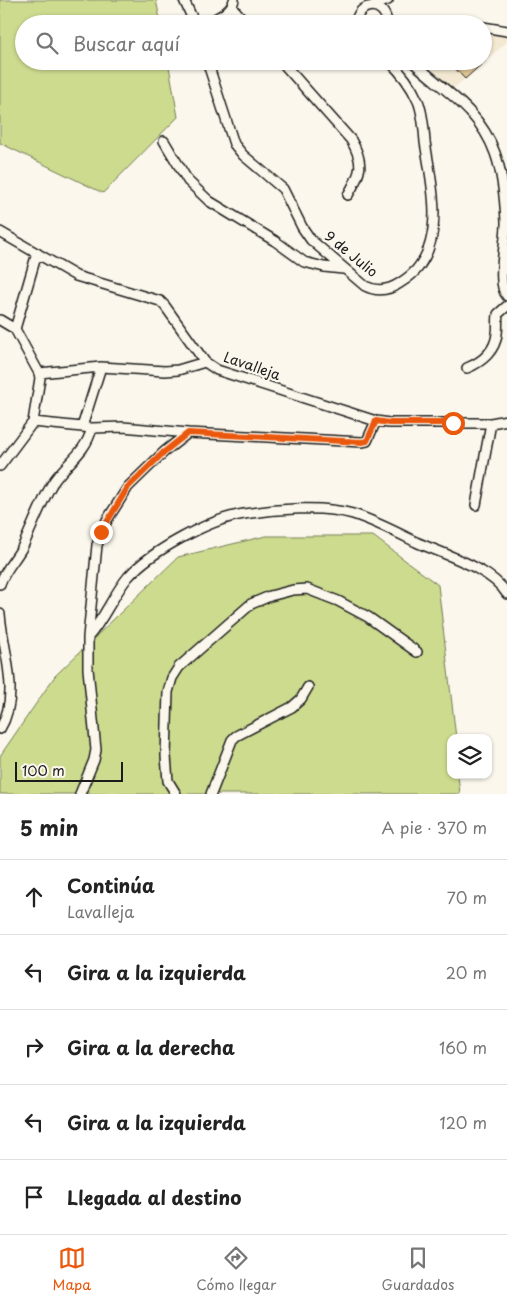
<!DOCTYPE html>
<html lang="es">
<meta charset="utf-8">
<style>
body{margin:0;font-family:"Playpen Sans",sans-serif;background:#f6f6f6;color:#222}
.controls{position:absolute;right:15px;bottom:15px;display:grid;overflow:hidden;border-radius:10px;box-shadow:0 1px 4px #0004}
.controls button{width:45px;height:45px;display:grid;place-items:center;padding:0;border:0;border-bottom:1px solid #e0e0e0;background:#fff;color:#222;font:25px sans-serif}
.scale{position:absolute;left:15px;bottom:12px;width:108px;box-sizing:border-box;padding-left:5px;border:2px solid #1c1c1c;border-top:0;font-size:14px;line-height:18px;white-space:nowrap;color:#1c1c1c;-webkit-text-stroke:4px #fbf7ec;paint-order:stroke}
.stop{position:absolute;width:15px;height:15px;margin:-11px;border:4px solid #ea580c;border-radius:50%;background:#fff}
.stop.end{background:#ea580c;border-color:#fff;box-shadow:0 1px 5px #0008}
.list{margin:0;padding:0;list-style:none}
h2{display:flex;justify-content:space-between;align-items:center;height:65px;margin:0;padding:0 20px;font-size:21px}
h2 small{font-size:16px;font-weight:400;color:#767676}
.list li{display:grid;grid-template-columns:32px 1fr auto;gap:15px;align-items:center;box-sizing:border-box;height:75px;padding:0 20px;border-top:1px solid #e0e0e0}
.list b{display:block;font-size:19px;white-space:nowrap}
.list p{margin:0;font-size:16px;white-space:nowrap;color:#767676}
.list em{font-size:16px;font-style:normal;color:#767676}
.icon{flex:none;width:28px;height:28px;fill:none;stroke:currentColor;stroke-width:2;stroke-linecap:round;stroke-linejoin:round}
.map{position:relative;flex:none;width:507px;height:794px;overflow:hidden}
.search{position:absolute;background:#fff;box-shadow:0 1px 4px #0004;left:15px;right:15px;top:15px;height:55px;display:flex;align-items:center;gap:12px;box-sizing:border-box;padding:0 18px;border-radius:28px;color:#767676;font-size:19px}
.sheet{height:440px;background:#fff}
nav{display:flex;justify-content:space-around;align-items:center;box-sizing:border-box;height:70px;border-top:1px solid #e0e0e0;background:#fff;font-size:14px;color:#767676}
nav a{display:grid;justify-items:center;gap:2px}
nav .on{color:#ea580c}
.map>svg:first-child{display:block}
.built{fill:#f3e9d2}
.green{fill:#cddb8f;stroke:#747c56}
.building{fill:#e1c796;stroke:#1c1c1c}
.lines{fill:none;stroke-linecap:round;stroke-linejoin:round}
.street-casing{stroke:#1c1c1c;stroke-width:12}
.street{stroke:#fbf7ec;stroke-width:9}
.route{stroke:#ea580c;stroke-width:6}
.labels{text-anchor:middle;stroke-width:4.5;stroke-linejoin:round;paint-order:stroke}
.street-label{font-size:14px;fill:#1c1c1c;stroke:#fbf7ec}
</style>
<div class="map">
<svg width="507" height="794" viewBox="0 0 507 794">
<rect width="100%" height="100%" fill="#fbf7ec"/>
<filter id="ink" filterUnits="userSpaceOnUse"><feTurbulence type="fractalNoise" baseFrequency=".02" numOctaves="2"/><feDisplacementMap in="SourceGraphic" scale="10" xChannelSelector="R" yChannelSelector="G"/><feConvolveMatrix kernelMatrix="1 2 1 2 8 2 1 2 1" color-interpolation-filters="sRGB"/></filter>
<g filter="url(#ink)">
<path class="built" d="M483,29l24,4v9l-54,47 -31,-28h61z"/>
<path class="green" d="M0,0h156l5,24h-137v37h144l10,56 -75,76 -103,-50z
M266,536h107l65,49 18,153h-5v37h7l2,19h-460v-38l55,-80 123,-119z"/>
<path class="building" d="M448,61h37l-20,18z"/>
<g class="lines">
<g class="street-casing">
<path id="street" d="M184,0l11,24
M372,6l16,-6
M232,7l15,17
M206,24c11,-7 25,-11 28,-24
M356,24c1,-23 30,-24 31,0
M483,27l24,4
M207,61l27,83 9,11 40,34 19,38 9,13 54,46c12,6 23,5 35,-3 8,-5 15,-10 20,-18 24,-34 11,-85 5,-123 -1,-13 -2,-29 -7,-41 -7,-16 -16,-28 -29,-40
M281,61l70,79c14,24 10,33 -3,55
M412,61c32,30 67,48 83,92 7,19 10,48 11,68 1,18 -11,63 1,75
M164,141l24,40 21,20 66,40 29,21 20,5 19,2
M0,232l76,44 84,25 5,5 40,56 12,8 159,51 13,2h102l16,-3
M37,253l-22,76 24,44
M0,320l15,9
M467,368c15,-6 28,-17 30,-34 1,-7 0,-13 1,-20l9,-8
M33,422l59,6 31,-1 65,6 174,9 5,-1 9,-20
M82,427l19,-60
M0,466l33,-44 7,-44 -1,-5 62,-6 64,4 13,-1 27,-8
M476,505l15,-82
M0,584c5,-15 17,-26 24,-40 9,-20 17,-41 28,-60 13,-21 33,-29 40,-56
M0,614c3,38 21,80 0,115
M88,637c16,-18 25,-42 40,-60 23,-26 82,-58 116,-63 30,-5 80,-9 109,0 22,7 43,18 63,28 27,12 75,26 91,52
M80,794l14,-34 2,-10 -8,-81v-32l9,-92 10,-25 21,-33 36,-35 24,-19
M176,794l-8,-13 -2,-25 2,-64 4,-14 7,-11 72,-63 19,-8 23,-6 14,-1 31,12 30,16 49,35
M211,794l21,-54 4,-4 56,-29 9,-8 7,-12"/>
</g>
<use href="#street" class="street"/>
</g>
</g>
<g class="lines" filter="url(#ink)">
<path class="route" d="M101,532l27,-45 36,-35 24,-19 174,9 5,-1 9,-20 13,2h64"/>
</g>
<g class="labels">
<g class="street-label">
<text transform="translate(351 254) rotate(39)" y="5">9 de Julio</text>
<text transform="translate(252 366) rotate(19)" y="5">Lavalleja</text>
</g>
</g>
</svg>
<div class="controls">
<button><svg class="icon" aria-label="layers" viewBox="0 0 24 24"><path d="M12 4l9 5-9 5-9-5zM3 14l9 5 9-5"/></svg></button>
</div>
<div class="scale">100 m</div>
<div class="stop" style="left:453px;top:423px"></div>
<div class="stop end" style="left:101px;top:532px"></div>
<div class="search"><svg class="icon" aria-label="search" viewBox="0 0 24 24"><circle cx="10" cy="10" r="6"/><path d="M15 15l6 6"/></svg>Buscar aquí</div>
</div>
<section class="sheet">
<h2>5 min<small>A pie · 370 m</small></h2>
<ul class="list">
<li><svg class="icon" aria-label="ahead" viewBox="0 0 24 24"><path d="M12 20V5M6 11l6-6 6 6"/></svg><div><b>Continúa</b><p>Lavalleja</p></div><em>70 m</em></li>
<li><svg class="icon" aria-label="left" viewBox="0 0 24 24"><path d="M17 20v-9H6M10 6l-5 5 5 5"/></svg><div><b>Gira a la izquierda</b></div><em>20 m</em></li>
<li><svg class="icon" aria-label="right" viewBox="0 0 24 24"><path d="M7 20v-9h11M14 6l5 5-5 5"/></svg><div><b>Gira a la derecha</b></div><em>160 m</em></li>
<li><svg class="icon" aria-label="left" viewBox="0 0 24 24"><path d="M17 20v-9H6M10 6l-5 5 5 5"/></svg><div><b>Gira a la izquierda</b></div><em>120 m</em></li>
<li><svg class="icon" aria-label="arrive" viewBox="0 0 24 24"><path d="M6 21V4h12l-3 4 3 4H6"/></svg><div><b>Llegada al destino</b></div></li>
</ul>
</section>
<nav>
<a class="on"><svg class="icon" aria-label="map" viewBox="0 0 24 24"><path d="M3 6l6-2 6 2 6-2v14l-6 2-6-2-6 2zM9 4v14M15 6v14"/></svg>Mapa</a>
<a><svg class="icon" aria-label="directions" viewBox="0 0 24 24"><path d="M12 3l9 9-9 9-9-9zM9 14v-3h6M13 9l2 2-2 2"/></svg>Cómo llegar</a>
<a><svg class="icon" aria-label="saved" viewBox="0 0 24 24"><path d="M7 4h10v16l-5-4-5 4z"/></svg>Guardados</a>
</nav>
